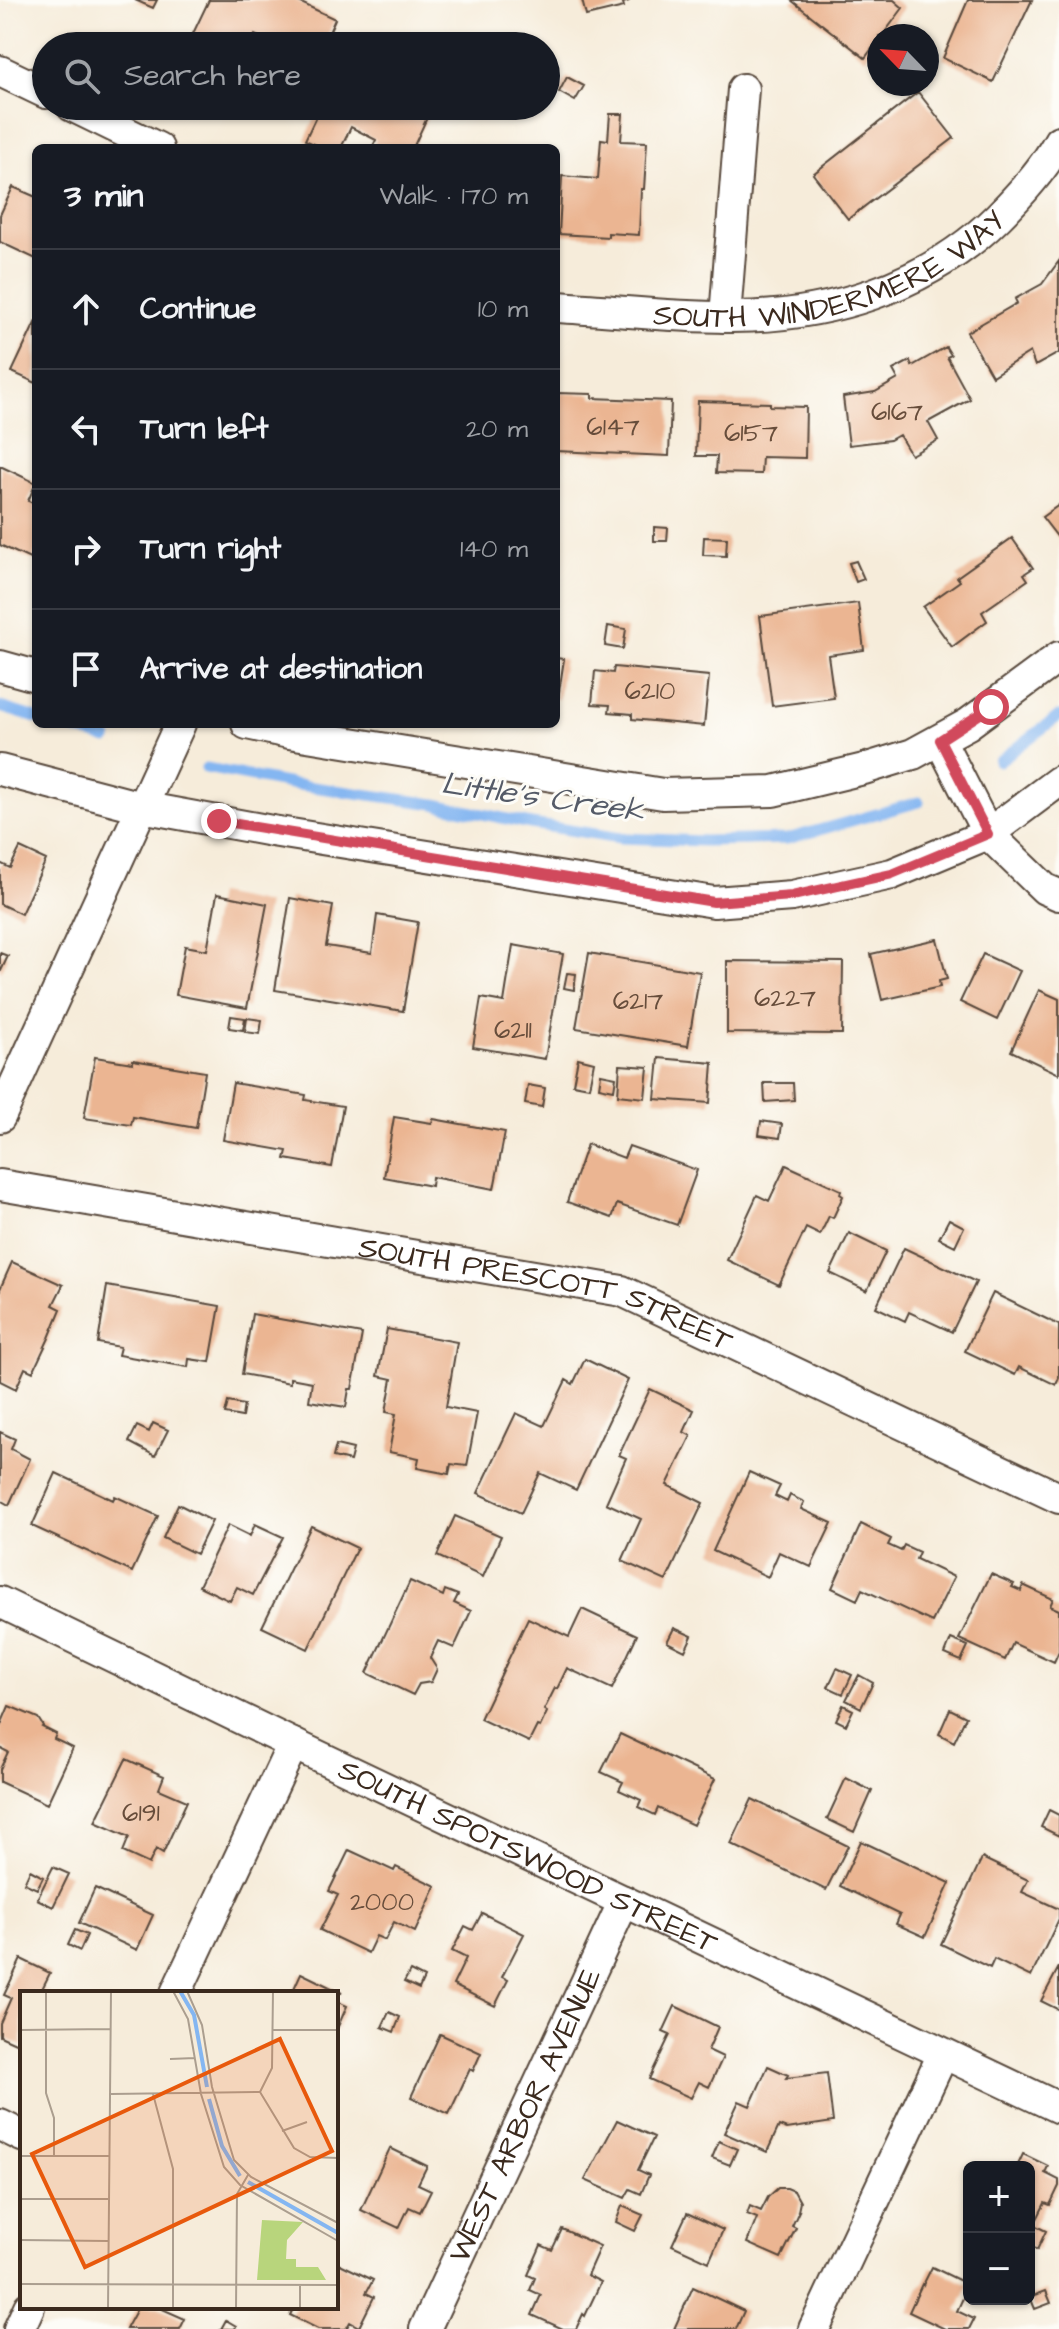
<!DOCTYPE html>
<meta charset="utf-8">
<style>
body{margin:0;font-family:"Architects Daughter",sans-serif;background:#242831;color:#f1f3f6}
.controls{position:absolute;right:24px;bottom:24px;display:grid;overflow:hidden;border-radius:12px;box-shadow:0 2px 6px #0004}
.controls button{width:72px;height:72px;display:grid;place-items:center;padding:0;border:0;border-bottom:2px solid #363941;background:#171b24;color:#f1f3f6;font:40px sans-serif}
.compass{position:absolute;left:867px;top:24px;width:72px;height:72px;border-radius:50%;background:#171b24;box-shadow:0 2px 6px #0004;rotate:295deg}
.stop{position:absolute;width:24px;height:24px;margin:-18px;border:6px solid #d1495b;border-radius:50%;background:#fff}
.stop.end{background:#d1495b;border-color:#fff;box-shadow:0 2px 8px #0008}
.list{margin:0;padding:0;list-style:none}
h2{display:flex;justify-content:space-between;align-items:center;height:104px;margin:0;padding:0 32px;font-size:34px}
h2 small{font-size:26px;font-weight:400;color:#9ea1a6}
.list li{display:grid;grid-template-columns:52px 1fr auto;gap:24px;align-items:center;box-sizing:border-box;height:120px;padding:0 32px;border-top:2px solid #363941}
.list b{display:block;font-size:30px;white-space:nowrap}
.list em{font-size:26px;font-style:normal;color:#9ea1a6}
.icon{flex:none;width:44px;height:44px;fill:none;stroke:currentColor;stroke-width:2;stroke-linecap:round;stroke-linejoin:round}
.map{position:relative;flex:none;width:1059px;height:2329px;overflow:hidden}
.search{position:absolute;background:#171b24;box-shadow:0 2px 6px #0004;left:32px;top:32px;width:528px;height:88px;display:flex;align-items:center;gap:20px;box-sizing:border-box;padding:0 28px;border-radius:44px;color:#9ea1a6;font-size:30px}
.panel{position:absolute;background:#171b24;box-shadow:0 2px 6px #0004;left:32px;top:144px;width:528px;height:584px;border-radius:12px}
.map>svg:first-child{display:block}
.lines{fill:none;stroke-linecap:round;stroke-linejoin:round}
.stream{stroke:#84b6f1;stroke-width:11}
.building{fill:#ebb592}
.minor-casing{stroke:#57473a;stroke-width:34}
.minor{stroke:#fff;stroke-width:30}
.route{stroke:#d1495b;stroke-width:10}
.labels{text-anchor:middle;stroke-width:6;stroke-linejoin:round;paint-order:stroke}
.number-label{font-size:26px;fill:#674d3b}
.street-label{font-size:30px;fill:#3b2a1e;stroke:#fdfcf7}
.water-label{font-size:32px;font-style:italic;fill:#555b68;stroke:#fdfcf7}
.inset-river{fill:none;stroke:#84b6f1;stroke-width:4}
.inset-road{fill:none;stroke:#ab9e8f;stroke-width:2}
.view{fill:#e8590c;fill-opacity:0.15;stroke:#e8590c;stroke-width:4}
.inset-edge{fill:none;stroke:#3b2a1e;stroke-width:4}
</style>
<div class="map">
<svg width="1059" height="2329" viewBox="0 0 1059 2329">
<rect width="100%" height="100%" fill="#fdfcf7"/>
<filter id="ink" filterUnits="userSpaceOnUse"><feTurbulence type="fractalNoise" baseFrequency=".0125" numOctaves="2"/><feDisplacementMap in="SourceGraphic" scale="16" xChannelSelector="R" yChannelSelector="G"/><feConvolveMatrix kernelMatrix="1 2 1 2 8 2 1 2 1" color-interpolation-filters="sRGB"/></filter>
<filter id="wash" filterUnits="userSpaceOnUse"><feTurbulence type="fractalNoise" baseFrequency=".006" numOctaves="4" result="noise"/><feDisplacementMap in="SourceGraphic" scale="32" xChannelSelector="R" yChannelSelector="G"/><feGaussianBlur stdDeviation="1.8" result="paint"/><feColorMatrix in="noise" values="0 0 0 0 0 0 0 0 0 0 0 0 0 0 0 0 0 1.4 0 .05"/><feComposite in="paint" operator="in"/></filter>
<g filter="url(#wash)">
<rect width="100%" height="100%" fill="#f6ecda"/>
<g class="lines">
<path class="stream" d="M0,707l36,11
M56,724l51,15
M999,761l60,-45
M206,768l85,16 144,20 96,20 90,14 84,3 82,-2 132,-37"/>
</g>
<g id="blocks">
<path class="building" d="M135,0h22l-4,8z
M209,0h86l40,19 -12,27h-44l-24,-11 -6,11h-57l-4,-2z
M582,0h47v1l-6,2 1,4 -38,9z
M791,0h103l9,8 -21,28h-3v3l-14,19z
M968,0h64l-39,82 -50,-24z
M567,77l17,9 -9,15 -16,-9z
M918,92l36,46 -106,81 -35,-45z
M321,106h105l5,3 -18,39h-41l4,-8 -25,-13 -10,21h-18l-18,-8z
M610,114h13l-2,27 26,1 -3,47h-3l-2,46 -31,-2v4l-49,-3 3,-58 36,3 3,-40 7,1z
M13,187l23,10v62l-36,-17v-27z
M1059,261v92l-24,13 -5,-14 -38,24 -25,-44 50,-29 -2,-4 27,-15z
M36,321v62l-24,-11z
M946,347l5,8 -4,2 23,42 -42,23 10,18 -27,15 -12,-20 -9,5 -41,5 -6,-48 32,-5 23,-13 -5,-9 17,-9 2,5z
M556,393l36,1v4l79,3 -2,55 -113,-5z
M698,401l72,2v3l36,1 -1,51 -43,-1 -1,17 -45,-1 1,-17h-21z
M0,466l36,17 -8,18 8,3v48l-4,8 -32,-15z
M1059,505v34l-17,-22z
M654,527l14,1 -1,13h-13z
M704,537l23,1 -1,18 -23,-1z
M1012,538l21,30 -9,6 4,6 -46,32 5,9 -35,26 -29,-40 37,-26 -3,-4z
M856,561l8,18 -8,3 -7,-19z
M858,603l6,47 -36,5 6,43 -62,8 -12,-90z
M608,626l18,3 -3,20 -18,-3z
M556,658l8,1 -6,40h-2z
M614,667l95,9 -5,50 -72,-7v-5l-23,-2 1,-7 -18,-1 3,-33 18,2z
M20,848l26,12 -25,54 -21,-10v-41l10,5z
M217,894l50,10 -20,104 -71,-13 9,-49 22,4z
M290,898l43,8 -7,40 46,7 5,-38 41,7 -15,89 -128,-21z
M937,939l10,40 -8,2 1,6 -58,13 -11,-46z
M513,945l50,9 -18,105 -72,-12 8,-49 23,4z
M0,953l8,3 -8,17z
M589,953l111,19 -12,74 -112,-18z
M983,954l37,17 -23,49 -37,-18z
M727,961l116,1 -1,72 -115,-1z
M567,973l9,1 -2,16 -10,-2z
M1039,990l20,9v75l-48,-23z
M231,1016l14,2 -2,12 -14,-2z
M247,1018l15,2 -2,14 -15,-2z
M95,1057l38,6v-3l72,12 -9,56 -63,-11 -2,8 -47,-7z
M578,1058l16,4 -5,25 -16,-3z
M659,1058l54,5 -3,40 -55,-4z
M620,1065l28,2 -3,31 -27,-3z
M601,1074l15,3 -2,13 -15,-3z
M233,1083l73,12 -1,5 38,6 -11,61 -47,-8 2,-8 -64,-11z
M764,1083h29l1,17 -29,2z
M528,1085l17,3 -3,19 -17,-3z
M394,1117l38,6 1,-4 72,13 -11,57 -62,-12 -1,9 -47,-9z
M761,1121l21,3 -2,14 -21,-3z
M587,1144l37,14 5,-12 68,24 -20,55 -60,-21 -5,14 -45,-16z
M786,1165l55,25 -1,4 3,2 -10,22 -4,-2 -9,19 -14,-7 -27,57 -52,-25 30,-65 12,6z
M949,1219l15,8 -9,19 -16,-8z
M849,1233l37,18 -19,40 -37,-18z
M904,1248l72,34 -24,50 -43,-20 -4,9 -29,-14z
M12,1262l51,23 -10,20 8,4 -12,29 -16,34 -8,-4 -9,21 -16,-8v-92z
M107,1286l113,20 -10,56 -21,-3 -1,8 -70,-12 2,-8 -22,-4z
M993,1293l66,32v53l-3,7 -37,-18 -4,8 -50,-24z
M252,1314l110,20 -10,55h-3l-3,18 -37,-6 3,-19 -22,-4v5l-48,-9z
M387,1329l70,13 -11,65 31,6 -10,53 -16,-2 -2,10 -32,-6 2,-10 -30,-6 7,-38 -10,-2 6,-33 -14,-3z
M585,1359l43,21 -52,110 -36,-17 -19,40 -43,-20 38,-80 28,13 22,-46 7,4z
M650,1389l44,21 -10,22 7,4 -24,49 36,18 -37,78 -44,-20 19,-42 -35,-16 20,-45 -7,-3z
M228,1402l16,3 -2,12 -17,-3z
M153,1423l15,7 -13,26 -26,-14 8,-16 12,6z
M0,1432l15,7 -4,10 19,10 -21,46 -9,-5z
M336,1445l17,4 -3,12 -17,-4z
M749,1472l31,14 -5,10 12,6 3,-7 14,7 -3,7 31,14 -21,44 -32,-15 -11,25 -55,-26z
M56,1473l57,27 2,-4 43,20 -26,56 -100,-46z
M178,1504l34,17 -16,33 -33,-16z
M455,1516l46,20 -18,41 -46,-21z
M255,1524l28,13 -30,58 -16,-8 -7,14 -31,-15 29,-61 22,11z
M861,1524l30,15 -3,6 13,6 3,-6 15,7 -3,7 38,18 -22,45 -70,-33 -5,11 -25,-12z
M311,1526l46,22 -49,101 -46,-22z
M991,1574l23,10 -2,3 9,4 2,-6 30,14 -3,7 9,4v41l-5,11 -41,-19 -8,17 -46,-21z
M410,1581l33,15 2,-6 13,5 -4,8 17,8 -17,37 -16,-7 -8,17 7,11 -6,13 -12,2 -6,11 -46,-22z
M582,1609l55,26 -25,54 -45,-21 -10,21 -2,-1 -11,22 3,2 -7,15 -3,-1 -8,16 -49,-23 48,-101 41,19z
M674,1628l18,8 -7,15 -18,-9z
M951,1639l17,7 -7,15 -16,-7z
M837,1668l15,7 -9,19 -15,-7z
M859,1675l14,8 -12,25 -15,-8z
M843,1705l10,5 -7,15 -10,-5z
M9,1706l29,12 5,8 -1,1 14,7 -2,5 19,9 -26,56 -47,-22v-13l8,-17 -8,-4v-21z
M950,1709l16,8 -12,25 -15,-8z
M620,1734l95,45 -22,46 -35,-17 -3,7 -17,-8 3,-7 -22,-10 4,-8 -22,-10z
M126,1759l38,17 -5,13 28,12 -24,52 -7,-4 -7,15 -26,-12 6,-15 -34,-15z
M846,1778l26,13 -18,41 -27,-13z
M752,1799l96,47 -22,44 -95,-46z
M1049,1810l10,5v21l-18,-9z
M861,1841l89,42 -25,54 -29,-13 4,-9 -60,-29z
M349,1850l45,21 2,-4 40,19 -21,46 -21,-10 -9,18 -9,-4 -8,17 -48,-23 18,-35 -9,-4z
M982,1858l46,22 -6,12 37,17v10l-28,58 -37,-18 -4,9 -49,-24z
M53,1867l16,7 -16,33 -16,-8z
M30,1870l13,7 -6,12 -13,-6z
M95,1888l58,27 -16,35 -58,-27z
M482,1913l42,21 -22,43 6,3 -13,26 -42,-21 13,-27 -14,-7 13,-25 8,4z
M75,1930l12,5 -7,16 -12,-6z
M21,1959l29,14 -8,16 9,4h-29v53l-22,-10v-13l11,-25 -7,-3z
M1059,1967v43l-18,-9z
M410,1971l14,7 -5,11 -15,-7z
M301,1973l41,20h-50z
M336,2001l11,5 -11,25z
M675,2006l43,21 -10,23 15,7 -14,30 -10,-5 -8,16 -42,-19 21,-44 -7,-3z
M389,2012l11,5 -6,15 -12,-5z
M440,2034l41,19 -8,18 -3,-2 -21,45 -38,-17z
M768,2066l20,9 -2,3 41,-5 6,49 -46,7 -8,-3 -12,26 -43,-19 15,-32 11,5z
M617,2120l37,17 -16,33 11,5 -8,19 -11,-5 -5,9 -40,-18z
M719,2141l18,8 -7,16 -18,-7z
M390,2148l37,18 -9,18 13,6 -11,22 -11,-5 -10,21 -38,-18z
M1023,2154l25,12 -3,7 14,7v6l-9,19 -5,-2 -11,22 12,6 -9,19 -8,-4v-79h-12z
M778,2188h9l7,3 6,11 -2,9h1l-7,15 4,2 -15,30 -34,-15 10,-25 -10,-4 3,-8 11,5 7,-14z
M622,2206l21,9 -8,16 -19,-9z
M687,2213l36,17 -14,32 -37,-17z
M562,2229l38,17 -13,29 14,7 -16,34 -2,-2 -7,15h-13l-31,-14 9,-20 -11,-5 5,-12 -7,-3 13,-30 11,5z
M336,2262l37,18 -7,13 8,4 -15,30 -9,-5 -4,7h-28l-28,-14 4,-8h42z
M932,2267l37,18 -12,26 17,8 -5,10h-24l-36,-17 13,-28 1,1z
M693,2287l51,24 -8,18h-62z
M1046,2291l5,12 -16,6 -5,-12z
M138,2307h20l27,12 -5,10h-54z
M226,2320l10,6 -1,3h-14z"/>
</g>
</g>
<g filter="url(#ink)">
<use href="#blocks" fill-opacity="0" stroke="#57473a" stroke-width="2"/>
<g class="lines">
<g class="minor-casing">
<g id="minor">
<path d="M0,71l46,22"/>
<path d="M72,106l86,42"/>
<path id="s1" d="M556,307c57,3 114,10 170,10 100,1 200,-29 272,-100 23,-23 46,-48 61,-76"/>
<path d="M725,317l18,-228"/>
<path d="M0,666l36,10"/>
<path d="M247,724l42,9 374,61 110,-3 91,-22 49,-15 55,-30 91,-67"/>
<path d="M940,740l48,94 57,55 14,6"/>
<path d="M0,770l141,37 131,24 442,71 78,-6 100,-22 96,-40 71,-53"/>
<path d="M0,1117l180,-393"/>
<path id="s2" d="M0,1185l622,106 437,207"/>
<path id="s3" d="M0,1602l293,142 766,364"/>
<path d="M176,1993l117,-249"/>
<path d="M0,2125l22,11"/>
<path d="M19,2329l10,-22"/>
<path id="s4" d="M425,2329l199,-428"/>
<path d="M814,2329l129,-275"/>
</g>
</g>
<use href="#minor" class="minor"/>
</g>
</g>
<g class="lines" filter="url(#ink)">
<path class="route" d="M219,821l495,81 78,-6 100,-22 96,-40 -48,-94 51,-33"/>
</g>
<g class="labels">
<g class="number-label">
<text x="897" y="420">6167</text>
<text x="613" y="435">6147</text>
<text x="751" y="441">6157</text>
<text x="650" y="699">6210</text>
<text x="785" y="1006">6227</text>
<text x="638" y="1009">6217</text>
<text x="513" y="1038">6211</text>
<text x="141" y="1821">6191</text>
<text x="382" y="1910">2000</text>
</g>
<g class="street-label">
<text dy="10" stroke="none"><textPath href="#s1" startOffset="284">SOUTH WINDERMERE WAY</textPath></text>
<text dy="10" stroke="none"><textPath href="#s2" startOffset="558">SOUTH PRESCOTT STREET</textPath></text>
<text dy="10" stroke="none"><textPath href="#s3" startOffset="586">SOUTH SPOTSWOOD STREET</textPath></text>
<text dy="10" stroke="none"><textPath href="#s4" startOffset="236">WEST ARBOR AVENUE</textPath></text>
</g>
<g class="water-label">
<text transform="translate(543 796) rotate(8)" y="11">Little's Creek</text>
</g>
</g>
<g transform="translate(20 1991)">
<rect width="318" height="318" fill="#f6ecda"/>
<path d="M242,229l41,2 -16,18 -1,19h10v8h22l8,13h-69z" fill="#b8d57c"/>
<path class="inset-river" d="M160,0l14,24 13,72M189,108l13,47 18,30M228,191l90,51"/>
<path class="inset-road" d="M26,0v102l8,25v38M153,0l15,28 13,75 23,73 16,18 98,56M167,0l15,34 10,62 22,73 17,17 87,46M0,39l90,-1M253,39h65M150,68l25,-1M240,101l34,56 16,9 28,1M240,101l12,-24 1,-77M91,103l149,-2M133,103l20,75v140M262,140l25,-9M0,165h89M0,208h89M0,249l88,1M0,293l318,1M88,318l3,-318M216,318l1,-115 11,-19M280,318v-25"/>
<path class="view" d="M260,48l52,112 -247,116 -53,-113z"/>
<rect width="318" height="318" class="inset-edge"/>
</g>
</svg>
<div class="controls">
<button>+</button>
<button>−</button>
</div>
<svg class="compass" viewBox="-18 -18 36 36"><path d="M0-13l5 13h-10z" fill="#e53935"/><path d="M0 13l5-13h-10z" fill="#9ea1a6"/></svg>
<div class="stop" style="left:991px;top:707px"></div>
<div class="stop end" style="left:219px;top:821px"></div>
<div class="search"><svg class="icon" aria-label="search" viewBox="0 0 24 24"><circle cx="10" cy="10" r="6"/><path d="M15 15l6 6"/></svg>Search here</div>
<section class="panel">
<h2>3 min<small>Walk · 170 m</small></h2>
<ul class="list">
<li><svg class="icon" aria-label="ahead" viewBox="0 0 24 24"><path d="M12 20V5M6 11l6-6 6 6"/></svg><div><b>Continue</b></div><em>10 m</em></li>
<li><svg class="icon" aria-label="left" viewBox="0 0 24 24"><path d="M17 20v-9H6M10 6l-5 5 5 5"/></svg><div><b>Turn left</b></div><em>20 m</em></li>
<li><svg class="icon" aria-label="right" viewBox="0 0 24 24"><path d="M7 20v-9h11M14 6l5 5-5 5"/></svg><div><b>Turn right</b></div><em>140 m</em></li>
<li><svg class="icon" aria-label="arrive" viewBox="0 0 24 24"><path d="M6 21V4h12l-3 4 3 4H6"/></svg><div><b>Arrive at destination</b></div></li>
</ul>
</section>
</div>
